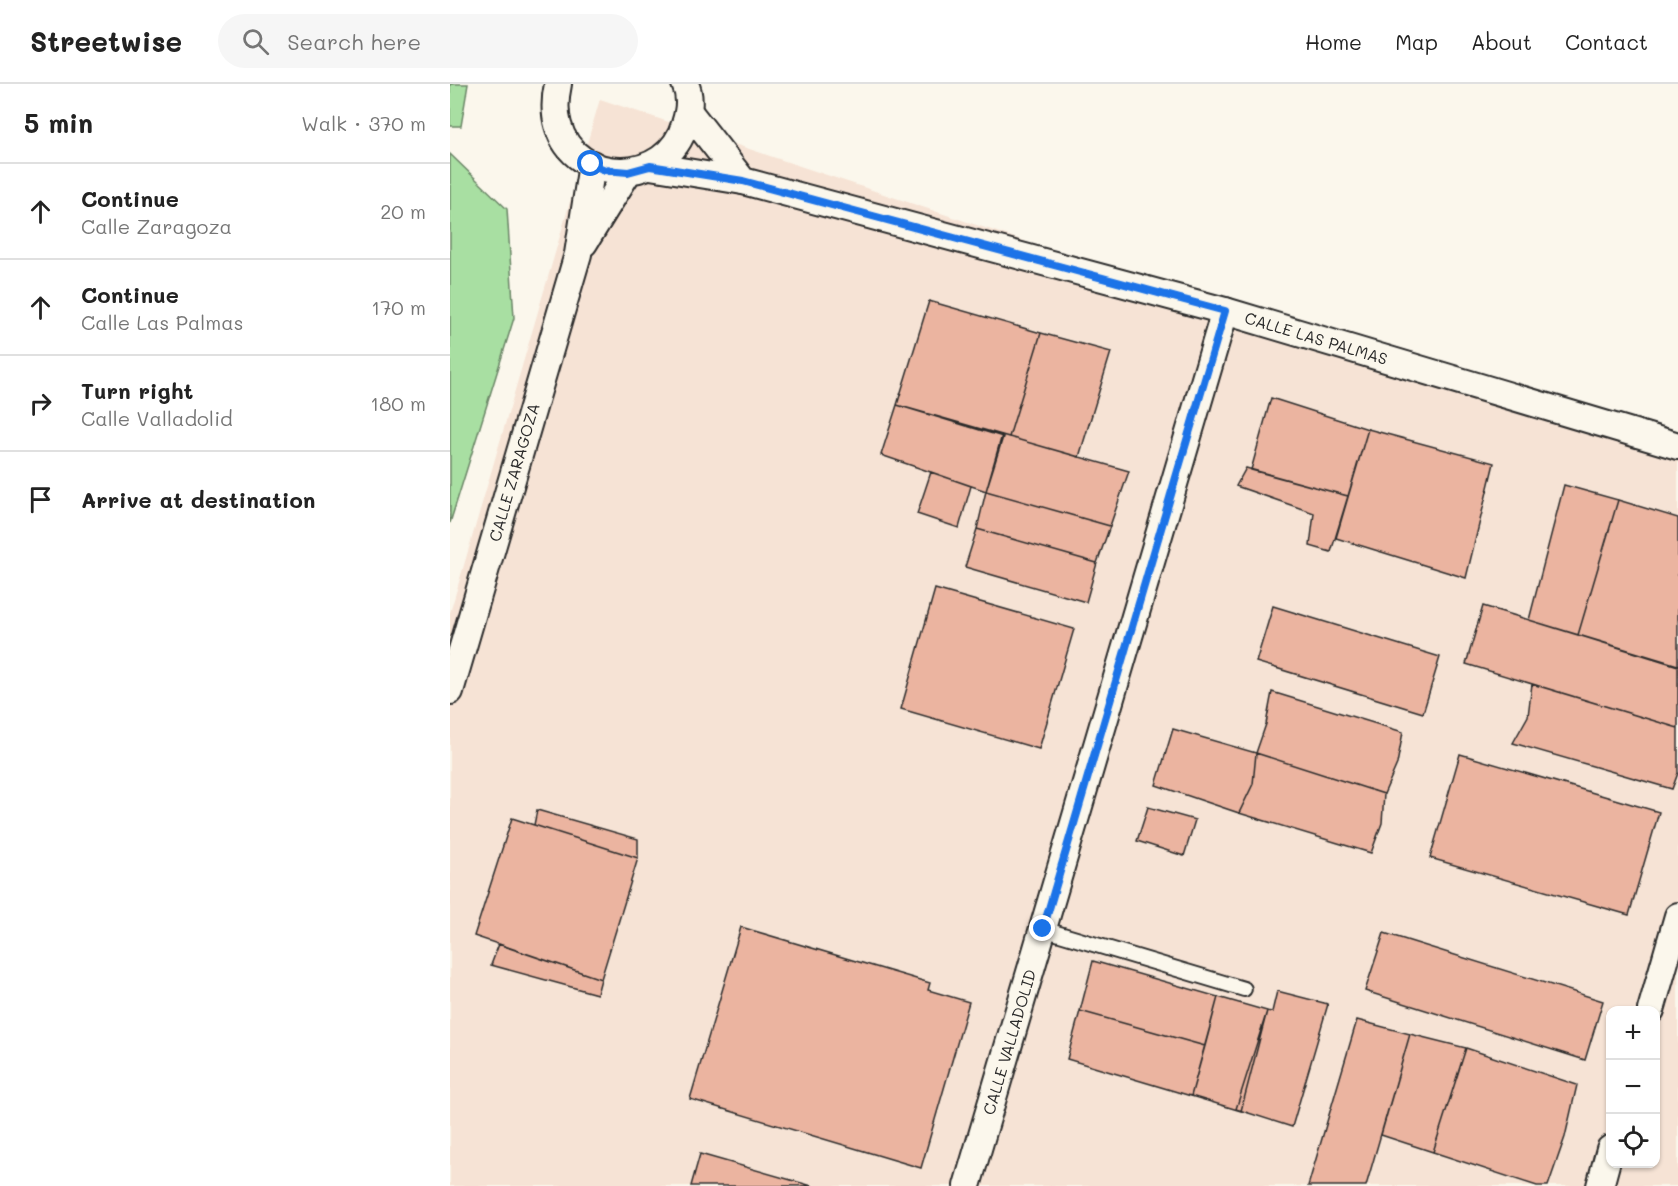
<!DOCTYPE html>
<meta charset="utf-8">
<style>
body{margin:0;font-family:Mali,sans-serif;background:#f6f6f6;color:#222}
.controls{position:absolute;right:18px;bottom:18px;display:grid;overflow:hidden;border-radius:12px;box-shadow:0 2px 4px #0004}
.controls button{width:54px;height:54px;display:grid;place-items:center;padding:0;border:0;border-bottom:2px solid #e0e0e0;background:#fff;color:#222;font:30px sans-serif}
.stop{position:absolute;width:18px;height:18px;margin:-14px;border:4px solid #1a73e8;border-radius:50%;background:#fff}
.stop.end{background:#1a73e8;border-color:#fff;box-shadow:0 2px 6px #0008}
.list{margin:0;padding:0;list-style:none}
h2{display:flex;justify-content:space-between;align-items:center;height:78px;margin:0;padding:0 24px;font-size:26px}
h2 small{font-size:20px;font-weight:400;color:#767676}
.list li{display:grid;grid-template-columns:39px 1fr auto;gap:18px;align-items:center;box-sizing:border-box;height:96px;padding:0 24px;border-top:2px solid #e0e0e0}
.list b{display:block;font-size:22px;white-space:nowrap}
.list p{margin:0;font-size:20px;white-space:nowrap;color:#767676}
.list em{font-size:20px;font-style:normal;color:#767676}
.icon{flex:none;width:33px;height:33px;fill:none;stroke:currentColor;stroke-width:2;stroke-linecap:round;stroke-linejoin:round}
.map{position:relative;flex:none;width:1228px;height:1102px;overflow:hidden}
header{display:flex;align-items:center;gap:36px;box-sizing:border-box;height:84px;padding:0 30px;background:#fff;border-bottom:2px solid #e0e0e0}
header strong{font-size:28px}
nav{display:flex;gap:33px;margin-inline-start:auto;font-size:21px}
.search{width:420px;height:54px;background:#f6f6f6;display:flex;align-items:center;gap:15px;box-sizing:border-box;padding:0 21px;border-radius:33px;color:#767676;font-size:22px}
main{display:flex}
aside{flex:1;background:#fff}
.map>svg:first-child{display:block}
.built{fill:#f6e3d5;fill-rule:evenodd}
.green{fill:#a8dfa2;stroke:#6a8566;stroke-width:1.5}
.building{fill:#ebb4a0;stroke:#2b2b2b;stroke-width:1.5}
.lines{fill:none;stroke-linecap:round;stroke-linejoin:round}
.service-casing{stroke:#2b2b2b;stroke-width:18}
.minor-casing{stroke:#2b2b2b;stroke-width:30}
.service{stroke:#fbf7ec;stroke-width:14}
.minor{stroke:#fbf7ec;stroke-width:26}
.route{stroke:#1a73e8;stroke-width:8}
.labels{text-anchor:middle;stroke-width:6;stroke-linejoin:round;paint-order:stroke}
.street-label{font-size:16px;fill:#2b2b2b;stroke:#fbf7ec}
</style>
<header>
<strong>Streetwise</strong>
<div class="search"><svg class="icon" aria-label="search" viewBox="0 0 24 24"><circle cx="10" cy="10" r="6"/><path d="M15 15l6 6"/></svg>Search here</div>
<nav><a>Home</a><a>Map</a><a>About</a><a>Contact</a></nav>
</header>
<main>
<aside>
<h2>5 min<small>Walk · 370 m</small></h2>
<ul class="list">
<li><svg class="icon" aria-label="ahead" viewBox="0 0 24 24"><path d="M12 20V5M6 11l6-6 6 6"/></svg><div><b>Continue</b><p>Calle Zaragoza</p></div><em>20 m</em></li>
<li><svg class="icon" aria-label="ahead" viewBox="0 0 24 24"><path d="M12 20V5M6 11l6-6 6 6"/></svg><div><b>Continue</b><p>Calle Las Palmas</p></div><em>170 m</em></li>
<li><svg class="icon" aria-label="right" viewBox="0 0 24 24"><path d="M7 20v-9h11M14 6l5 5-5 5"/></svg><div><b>Turn right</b><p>Calle Valladolid</p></div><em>180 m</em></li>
<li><svg class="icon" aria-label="arrive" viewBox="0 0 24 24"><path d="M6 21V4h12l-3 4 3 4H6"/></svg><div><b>Arrive at destination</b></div></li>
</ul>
</aside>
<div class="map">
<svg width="1228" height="1102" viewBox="0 0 1228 1102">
<rect width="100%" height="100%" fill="#fbf7ec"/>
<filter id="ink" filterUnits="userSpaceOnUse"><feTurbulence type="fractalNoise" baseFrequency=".0167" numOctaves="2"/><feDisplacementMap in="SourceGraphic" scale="12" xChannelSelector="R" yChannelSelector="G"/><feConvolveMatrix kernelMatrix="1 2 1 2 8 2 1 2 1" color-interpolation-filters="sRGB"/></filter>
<g filter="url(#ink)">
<path class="built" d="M150,15l1078,361v726h-1228v-573zM1160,926h46v154h-46z"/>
<path class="green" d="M0,0h18l-7,42h-11z
M0,70l57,55 7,109 -64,205z"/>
<path class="building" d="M479,217l112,32 -32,104 -112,-32z
M591,249l70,19 -32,105 -70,-20z
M821,314l97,31 -20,67 -97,-26z
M447,321l106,32 -17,54 -105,-36z
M918,345l126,34 -28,115 -130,-40z
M552,351l127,36 -19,55 -124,-35z
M796,384l102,28 -17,56 -21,-6 4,-33 -78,-27z
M481,388l40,14 -12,42 -42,-14z
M1114,401l54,15 -40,135 -49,-15z
M536,407l124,35 -13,37 -120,-34z
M1168,416l60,18v148l-100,-31z
M527,445l120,34 -11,39 -121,-35z
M485,505l139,40 -35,120 -138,-40z
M823,522l167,51 -17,56 -167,-51z
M1033,522l195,59v63l-212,-64z
M1082,600l146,44v45l-6,16 -159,-46 15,-27z
M822,608l131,40 -6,32 -13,30 -128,-41 10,-29z
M723,645l83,24 -3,31 -14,29 -83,-28z
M806,669l128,41 -2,29 -11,30 -132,-40 14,-29z
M1010,670l199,58 -30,103 -199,-57z
M698,723l47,13 -11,36 -47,-15z
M87,726l101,29v19l-104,-33z
M62,734l126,40 -37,121 -127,-43z
M291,843l189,56 -2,7 41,12 -48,166 -231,-69z
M934,849l219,68 -18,59 -220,-69z
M49,860l102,35 -4,15 -106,-29z
M643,877l125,36 -13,49 -125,-35z
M827,907l51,13 -36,123 -56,-18 31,-98 5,1z
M768,913l49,14 -26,100 -50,-15z
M630,927l125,35 -14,50 -124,-37z
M907,936l53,14 -44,152h-58z
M960,950l56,14 -33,104 -52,-17z
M1016,964l111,37 -12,52 -17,49h-11l-104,-34z
M250,1070l112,32h-121z"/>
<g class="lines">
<g class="service-casing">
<path id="service" d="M593,845l201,60"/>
</g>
<g class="minor-casing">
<g id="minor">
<path d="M108,0c-3,14 -4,27 0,41 17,62 110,61 127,-1 4,-12 6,-28 0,-40"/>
<path id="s1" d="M239,28l54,69 482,130 453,135"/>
<path d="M200,82l93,15"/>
<path d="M134,159l44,-71"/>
<path id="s2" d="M0,607l128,-437 14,-90"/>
<path d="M1201,926l27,-94"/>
<path id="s3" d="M517,1102l258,-875"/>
<path d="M1150,1102l10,-37"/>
</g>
</g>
<use href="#service" class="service"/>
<use href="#minor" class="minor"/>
</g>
</g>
<g class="lines" filter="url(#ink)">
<path class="route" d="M141,80l14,6 23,2 22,-6 93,15 482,130 -182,618"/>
</g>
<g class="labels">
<g class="street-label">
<text dy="6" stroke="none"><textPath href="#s1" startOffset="682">CALLE LAS PALMAS</textPath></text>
<text dy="6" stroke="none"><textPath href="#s2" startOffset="228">CALLE ZARAGOZA</textPath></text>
<text dy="6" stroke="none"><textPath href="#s3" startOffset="150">CALLE VALLADOLID</textPath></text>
</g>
</g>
</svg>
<div class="controls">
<button>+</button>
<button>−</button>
<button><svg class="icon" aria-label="locate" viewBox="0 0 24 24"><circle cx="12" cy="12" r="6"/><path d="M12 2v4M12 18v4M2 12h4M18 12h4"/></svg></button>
</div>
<div class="stop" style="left:141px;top:80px"></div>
<div class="stop end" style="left:593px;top:845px"></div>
</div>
</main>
